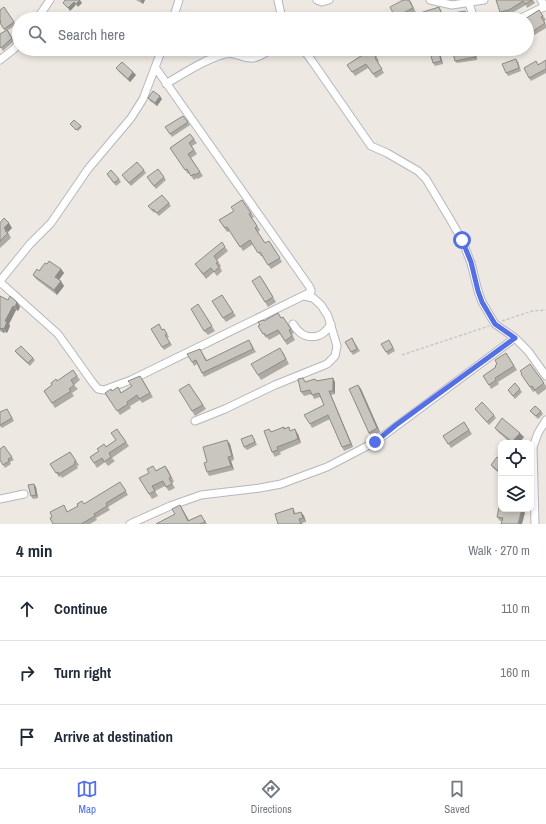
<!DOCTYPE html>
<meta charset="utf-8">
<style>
body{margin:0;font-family:"Archivo Narrow",sans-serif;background:#f6f6f7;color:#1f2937}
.controls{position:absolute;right:12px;bottom:12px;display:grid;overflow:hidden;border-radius:8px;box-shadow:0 2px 6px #0003}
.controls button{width:36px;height:36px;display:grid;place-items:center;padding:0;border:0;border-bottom:1px solid #e0e1e3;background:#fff;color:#1f2937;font:20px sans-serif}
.stop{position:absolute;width:12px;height:12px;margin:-9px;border:3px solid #5570e6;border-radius:50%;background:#fff}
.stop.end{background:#5570e6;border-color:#fff;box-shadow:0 1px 4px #0008}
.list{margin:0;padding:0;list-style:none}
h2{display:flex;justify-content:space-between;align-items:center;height:52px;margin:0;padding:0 16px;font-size:17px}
h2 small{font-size:13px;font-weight:400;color:#747a83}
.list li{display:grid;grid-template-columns:26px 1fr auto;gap:12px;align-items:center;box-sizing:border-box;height:64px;padding:0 16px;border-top:1px solid #e0e1e3}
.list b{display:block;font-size:15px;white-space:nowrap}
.list em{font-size:13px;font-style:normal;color:#747a83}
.icon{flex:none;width:22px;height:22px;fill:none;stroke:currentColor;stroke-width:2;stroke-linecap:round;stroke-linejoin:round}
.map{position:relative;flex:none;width:546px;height:524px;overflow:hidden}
.search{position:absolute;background:#fff;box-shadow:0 2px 6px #0003;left:12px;right:12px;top:12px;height:44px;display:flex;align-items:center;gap:10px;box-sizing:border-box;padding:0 14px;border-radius:22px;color:#747a83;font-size:15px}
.sheet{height:244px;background:#fff}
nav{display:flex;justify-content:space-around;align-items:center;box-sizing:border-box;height:56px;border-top:1px solid #e0e1e3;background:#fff;font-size:11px;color:#747a83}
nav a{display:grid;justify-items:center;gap:2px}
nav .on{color:#5570e6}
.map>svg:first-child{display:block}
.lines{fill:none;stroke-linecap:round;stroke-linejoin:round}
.minor-casing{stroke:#b5b7bf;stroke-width:9}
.path{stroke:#c8c8c8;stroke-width:1.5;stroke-dasharray:3 2;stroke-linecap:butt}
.minor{stroke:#fff;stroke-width:7}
.wall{fill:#adaaa4}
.shaded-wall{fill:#8d8b86}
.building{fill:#c9c6bf;stroke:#8d8b86}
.route{stroke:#5570e6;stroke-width:5}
</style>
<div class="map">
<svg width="546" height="524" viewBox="0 0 546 524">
<rect width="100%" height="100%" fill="#ede8e1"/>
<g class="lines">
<g class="minor-casing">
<path id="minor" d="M278,0l4,19
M317,0l5,2 7,-2
M430,0l22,5 32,-5
M541,0l4,7
M469,3l5,16
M37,19l13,-19
M173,19l6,-19
M519,19l27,-13
M303,49l9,12 59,85 16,7 31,18 8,8 24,40 12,21 9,23 7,28 4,11 13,22 20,14 13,13 18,25
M0,60l14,-11 5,-6
M166,84c16,-10 41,-26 59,-30 11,-3 17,5 27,4 7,0 14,-6 20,-9
M0,281l30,-37 21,-21 37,-54 43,-51 12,-19 19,-50
M0,282l58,52 35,49 5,6 6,1 27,-10 180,-88v-2l-2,-4 -154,-219
M293,324c10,17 28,17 38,0
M195,421l30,-12 50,-24 52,-21 8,-8 2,-10 -9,-30 -7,-11 -8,-7 -9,-2
M0,499l24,-5
M130,524l40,-18 31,-11 59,-7 21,-4 46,-17 48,-25 140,-104
M535,524l-2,-77 5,-14 8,-13"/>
</g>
<path class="path" d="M502,321l30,-10 14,-1
M402,355l87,-29"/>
<use href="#minor" class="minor"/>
</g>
<path class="wall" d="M136,0h9l-2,4z
M403,0h6l7,13 -12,6h-8l-1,-2z
M496,0h37l2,3 -8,5 -1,-3 -14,8 -9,3 -3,-4z
M4,7l12,18 -8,5 6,11 -11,10 -3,-5 5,-15 -5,-8 1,-1z
M539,10l7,10 -2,1 2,4v3l-15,9 1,2 -5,3v-23z
M372,49l7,12 -1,1 6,11 -8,5 -8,-10 -13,8 -8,-11z
M429,49h10l4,15 -8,2 -2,-3z
M452,49h23l2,11 -20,3 -2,-2z
M546,60v13l-15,8 -2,-3 9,-13z
M518,61l3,10 -13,5 -2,-3z
M116,68l17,4 3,3 -6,7 -12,-11z
M148,98l14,1 -5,7 -7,-5z
M183,116l7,9 -18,12 -7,-10z
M70,124l11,2 1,1 -4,4z
M190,134l7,9 -5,3 5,8 -6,4 12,18 -5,3 -1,-1 -3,2 -5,-7 -1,1 -18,-26z
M144,170l2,3 -15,13 -7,-8z
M107,174l12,5 2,3 -5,4z
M164,177l2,3 -10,9 -7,-9z
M242,200l12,17 -2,1 8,12 -2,2 7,11 4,-2 13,21 -11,7 -9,-13h-1l-8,-12 -10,7 -13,-20 -3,1 -8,-12 15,-9z
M169,203l2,3 -12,10 -4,-4 -1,1 -6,-7z
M0,223l12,5 -4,4 3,6 -11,10z
M225,247l3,4 -11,9 4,6 -1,1 2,4 -5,5 -3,-4 -8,7 -11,-15z
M47,264l14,5 3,4 -5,7 5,6 -7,9 -21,-16 -3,-4 6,-4z
M263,280l13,22 -8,5 -3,-5z
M222,295l14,21 -10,6 -3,-4z
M0,297l8,3 9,2 3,5 -2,4 -2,-1 -7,14 1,2 -3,7 -2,-1 -1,1 -4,-2z
M201,309l14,22 -7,4 -4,-4z
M283,317l11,16 -2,1 3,6 -8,5 -7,-11 -11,6 -2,-3 -1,1 -8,-12 6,-5 18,-3z
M164,329l5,8 -2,1 5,7 -8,5 -2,-3v-17z
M352,338l8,13 -7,4 -2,-3z
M251,343l5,9 -52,25 -7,-13 -3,2 -2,-4 8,-13 7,11z
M391,343l4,8 -7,4 -2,-3z
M15,351l18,7 2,2 -5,6 -13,-12z
M283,352l6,12 -28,16 -3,-5z
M506,353l11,17 -19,12 1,2 -8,5 -2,-4 7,-18z
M530,364l16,22v3l-8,6 -3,-4 -2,1 -9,-14 -2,-5z
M73,370l7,10 -6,5 4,4 -6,4 2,3 -19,12 -11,-17 13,-10z
M143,380l10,17 -11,6 -2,-3 -10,6 1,2 -11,7 -15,-22 7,-2 9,2z
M306,381h11l18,1v12l-4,1 22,52 -9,4 -2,-4 -12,-28 -18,9 -2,-4 14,-19 -4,-8 -6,2 -2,-5 -8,2 -3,-4z
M189,384l17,25 -11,7 -3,-5z
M358,385l3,4 19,43 -8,6 -3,-5z
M520,389l2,3 -7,7 -7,-9z
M475,409l19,6 2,3 -7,7z
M530,411h11l2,3 -5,5z
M0,412h9l5,9 -12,7 -2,-2z
M464,422l8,12 -21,14 -8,-12z
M284,427l1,2 6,2 7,3 3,9 -21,9 1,2 -6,3 -3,-5 -3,-23 3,3z
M495,428l29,9 -5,6h-8l-13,-11z
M117,429l12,17 -17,12 3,3 -7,5 -3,-4 -8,6 -7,-11 26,-17z
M254,438l3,7 -10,5 -3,-3z
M230,444l4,16 -3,1 3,9 -25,6 -2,-4v-10z
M4,446l10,14 -4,2 1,2 -6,4 -5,-8z
M70,452l9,13 -2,1 1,2 -16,10 -1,-2 -2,1 -9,-13z
M501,460v15l-8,-7 -2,-3z
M165,466l3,4 6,12 -2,1 3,5 -6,3 -4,-5 -10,5 3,5 -6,3 -3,-5 7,-24z
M34,484l2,3 2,11 -5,1 -2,-3z
M123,486l5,9 -20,12 2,3 -14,8 1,2 -7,4h-37l-1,-7 14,-8 2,3 16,-8z
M180,505l3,5 6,11 16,-1 2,4h-51l19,-10z
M293,508l3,6 5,-2 3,4 2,6 -4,1 1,1h-25z
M525,513l-23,8h-2l-3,-4z"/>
<path class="shaded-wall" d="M80,0l2,3 -4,4 -2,-3z
M141,0h4l-2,4 -2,-3z
M409,0l2,2 5,11 -3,-5z
M74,2l2,3 -6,6 -2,-3z
M439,7l2,3 3,8 -2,-3z
M438,49h1l4,15 -2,-3z
M474,49h1l2,11 -2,-3z
M133,72l3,3 -6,7 -2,-3z
M160,96l2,3 -5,7 -2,-3z
M9,223l3,5 -4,4 -4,-4z
M61,269l3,4 -6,8 -3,-4z
M61,281l3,5 -7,9 -3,-5z
M17,302l3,5 -2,4 -3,-4z
M13,306l3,4 -7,14 1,2 -3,7 -3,-4 1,-8z
M2,328l3,4 -1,1 -3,-4z
M333,378l2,4v12l-2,-3z
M358,385l3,4 19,43 -3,-4z
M329,391l2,4 22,52 -2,-3z
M295,429l3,5 3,9 -3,-4z
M520,433l4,4 -5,6h-6l-1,-1z
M227,440l3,4 4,16 -2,-4z
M228,457l3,4 3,9 -3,-4z
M165,466l3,4 6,12 -3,-5z
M34,484l2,3 2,11 -2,-3z
M180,505l3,5 8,14 -3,-3z
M522,509l3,4 -3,11h-4z
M301,512l3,4 2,6 -3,-4z"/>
<path class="building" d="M65,0h15l-4,4 -2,-2 -6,6 -5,-5z
M403,0h6l4,8 -18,9 -5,-10z
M496,0h36l-7,4 -2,-3 -14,9 -9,2z
M4,7l10,15 -10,7 -4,-6v-1h1l-1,-2v-10z
M439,7l3,8 23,-4 4,8h-47l-2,-6z
M539,10l4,6 -2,1 4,6 -16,11v1l-2,1v-17h-2z
M7,30l5,8 -11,10 -1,-2v-12z
M372,49l4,8 -1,1 7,11 -9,5 -7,-10 -14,8 -5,-7z
M429,49h9l3,12 -8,2z
M452,49h22l1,8 -20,4z
M516,59l3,9 -13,5 -4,-9z
M546,60v9l-17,9 -5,-10 12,-7 2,4z
M122,62l11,10 -5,7 -12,-11z
M153,91l7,5 -5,7 -7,-5z
M183,116l5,6 -18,12 -5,-7z
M74,120l7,6 -5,4 -6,-6z
M190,134l4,5 -5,4 5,7 -6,4 12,18 -5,3 -1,-1 -3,2 -4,-7 -2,1 -15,-22z
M137,162l7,8 -15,13 -7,-8z
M158,169l6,8 -10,9 -7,-9z
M111,170l8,9 -5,4 -7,-9z
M162,195l7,8 -12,10 -4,-4 -1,1 -4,-4z
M242,200l9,13 -2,1 8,12 -2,2 10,15 4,-2 11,17 -12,7 -8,-13 -2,1 -8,-13 -10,7 -13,-20 -2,1 -6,-8 15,-9 -3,-4z
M4,218l5,5 -5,5 2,2 -1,1 3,2 -8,8v-18z
M222,242l3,5 -11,9 4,6 -2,1 3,4 -5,5 -3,-4 -8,6 -8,-10z
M49,261l12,8 -6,8 6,4 -7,9 -21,-15 4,-6 2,2 6,-8 2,1z
M260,276l13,21 -8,5 -13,-21z
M222,295l11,17 -10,6 -11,-17z
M0,296l8,4 2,-4 7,6 -2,5 -2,-1 -8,15 2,1 -3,7 -2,-1 -1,1 -1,-1z
M198,304l14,22 -8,5 -13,-22z
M278,313l3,5 2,-1 8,12 -2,1 3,6 -7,5 -7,-11 -12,6 -2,-3 -1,1 -5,-8 2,-1 -2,-3 5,-2 1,1z
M159,324l3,6 2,-1 3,5 -2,1 5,8 -8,4 -11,-18z
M352,338l5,11 -6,3 -6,-10z
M249,340l4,9 -51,24 -6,-13 -4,2 -5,-8 13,-5 6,12z
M389,340l4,8 -7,4 -5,-8z
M21,346l12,12 -5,5 -13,-12z
M280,348l6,11 -28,16 -7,-11z
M506,353l8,13 -19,12 1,2 -7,5 -6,-9 13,-9 -1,-1 2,-2 -2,-4z
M530,364l14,19 -9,7 -3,-4 -2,1 -9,-13 1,-1 -2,-2z
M73,370l4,6 -6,4 3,5 -5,4 2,2 -19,12 -8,-12 8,-6 -1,-2 5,-4 1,2z
M140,376l10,17 -11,6 -2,-4 -10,7 1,2 -11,7 -12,-18 6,-4 1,2 6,-4 3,6 11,-7 -4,-5z
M303,378l2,4 10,-3 1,2 17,-3v13h-4l22,53 -9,3 -14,-32 -18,9 -6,-9 20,-10 -5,-12 -7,2 -2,-5 -9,2 -3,-13z
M515,383l5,6 -7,7 -5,-6z
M189,384l14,21 -11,6 -13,-21z
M358,385l19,43 -8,5 -20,-44z
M482,402l12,13 -7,7 -12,-13z
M535,406l6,5 -5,5 -6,-5z
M7,409l5,9 -12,7v-13z
M502,418l18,15 -8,9 -17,-14z
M464,422l5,8 -21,14 -5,-8z
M284,427v2l5,-2 1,4 5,-2 3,10 -21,8 1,3 -6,2 -8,-21 5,-2 2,3z
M117,429l9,13 -17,11 2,4 -7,5 -2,-4 -8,5 -4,-6 9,-6 -2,-2 7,-5 2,3 10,-7 -5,-7z
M252,435l3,7 -11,5 -3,-8z
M227,440l5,16 -4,1 3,9 -24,6 -3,-9 3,-1 -4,-15z
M4,446l8,11 -4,2 1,2 -6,4 -3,-5v-11z
M70,452l6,9 -2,1 1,2 -16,10 -1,-2 -2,1 -6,-9z
M497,457l4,3v13l-10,-8z
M153,466l3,5 9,-5 6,11 -2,1 3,6 -6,3 -3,-6 -11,5 3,5 -6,3 -10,-16 10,-5 -2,-4z
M120,482l6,9 -20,12 1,3 -13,8 1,2 -14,8h-28l-3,-6 2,-1 -2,-5 14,-7 3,7 11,-6 -1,-2 5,-3 2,3z
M34,484l2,11 -5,1 -3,-11z
M500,503h1v6h21l-4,15h-17l2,-6 -6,-1z
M180,505l8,16 13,-6 4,7 -5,2h-44l19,-10 -3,-5z
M293,508l1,6 7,-2 2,6 -4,1 2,5h-23l-3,-10z"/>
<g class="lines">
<path class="route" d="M375,442l21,-17 119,-87 -20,-14 -13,-22 -4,-11 -7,-29 -9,-22"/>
</g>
</svg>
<div class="controls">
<button><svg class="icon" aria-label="locate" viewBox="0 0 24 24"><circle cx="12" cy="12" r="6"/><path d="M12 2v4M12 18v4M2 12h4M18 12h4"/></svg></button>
<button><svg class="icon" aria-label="layers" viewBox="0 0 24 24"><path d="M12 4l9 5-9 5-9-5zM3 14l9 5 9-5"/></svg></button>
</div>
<div class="stop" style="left:462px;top:240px"></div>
<div class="stop end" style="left:375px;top:442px"></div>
<div class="search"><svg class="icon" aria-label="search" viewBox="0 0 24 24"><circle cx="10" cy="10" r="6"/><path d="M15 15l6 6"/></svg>Search here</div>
</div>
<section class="sheet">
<h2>4 min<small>Walk · 270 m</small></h2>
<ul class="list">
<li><svg class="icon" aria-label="ahead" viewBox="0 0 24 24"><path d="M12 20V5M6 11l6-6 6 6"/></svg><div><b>Continue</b></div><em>110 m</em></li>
<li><svg class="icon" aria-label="right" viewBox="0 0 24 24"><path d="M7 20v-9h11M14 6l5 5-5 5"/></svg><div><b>Turn right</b></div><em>160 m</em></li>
<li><svg class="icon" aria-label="arrive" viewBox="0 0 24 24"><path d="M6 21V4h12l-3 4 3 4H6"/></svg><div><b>Arrive at destination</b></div></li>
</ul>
</section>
<nav>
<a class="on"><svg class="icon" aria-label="map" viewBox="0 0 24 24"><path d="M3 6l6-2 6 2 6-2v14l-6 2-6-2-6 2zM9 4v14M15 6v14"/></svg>Map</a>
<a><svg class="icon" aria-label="directions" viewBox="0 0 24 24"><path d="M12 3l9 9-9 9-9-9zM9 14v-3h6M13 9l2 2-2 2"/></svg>Directions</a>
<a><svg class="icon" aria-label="saved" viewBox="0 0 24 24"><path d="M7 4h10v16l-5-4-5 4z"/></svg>Saved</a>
</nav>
